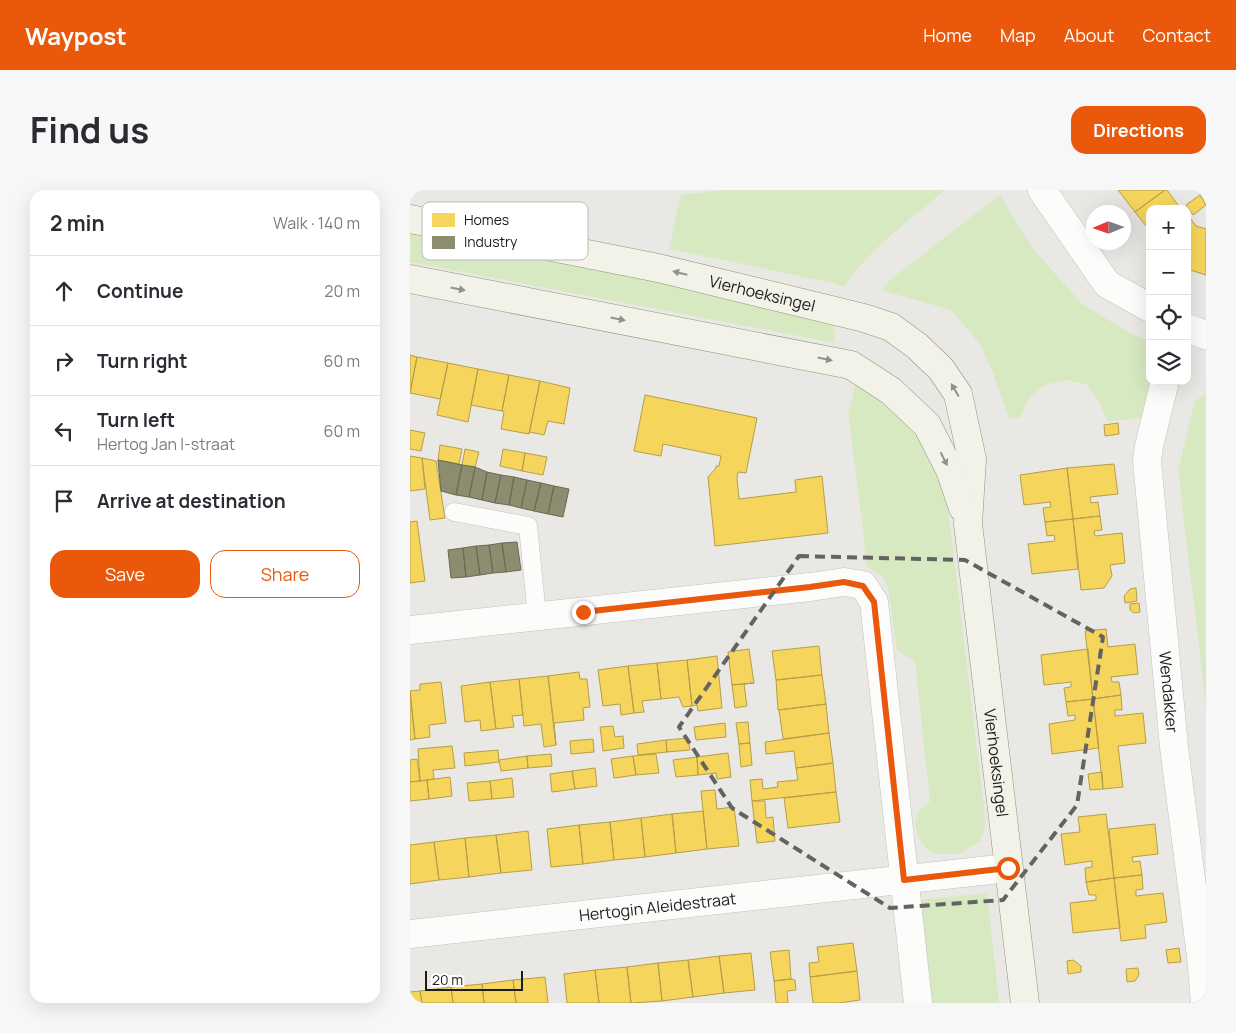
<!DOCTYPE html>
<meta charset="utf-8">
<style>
body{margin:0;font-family:Manrope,sans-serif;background:#f7f7f7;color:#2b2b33}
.controls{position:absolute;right:15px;top:15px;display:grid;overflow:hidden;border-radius:10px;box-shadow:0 5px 20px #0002}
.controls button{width:45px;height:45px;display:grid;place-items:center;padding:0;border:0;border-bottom:1px solid #e1e1e2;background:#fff;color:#2b2b33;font:25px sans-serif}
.compass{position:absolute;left:676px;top:15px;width:45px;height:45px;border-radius:50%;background:#fff;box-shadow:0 5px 20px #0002;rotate:268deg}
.scale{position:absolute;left:15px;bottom:12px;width:98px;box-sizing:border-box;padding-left:5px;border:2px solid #1c1c1c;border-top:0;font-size:14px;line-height:18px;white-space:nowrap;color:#1c1c1c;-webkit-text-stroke:4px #fff;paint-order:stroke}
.stop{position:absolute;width:15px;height:15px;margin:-11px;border:4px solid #ea580c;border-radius:50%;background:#fff}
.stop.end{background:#ea580c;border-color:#fff;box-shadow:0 1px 5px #0008}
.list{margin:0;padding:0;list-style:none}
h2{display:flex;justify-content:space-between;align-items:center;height:65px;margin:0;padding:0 20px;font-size:21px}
h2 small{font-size:16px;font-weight:400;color:#7c7c81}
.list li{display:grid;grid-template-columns:32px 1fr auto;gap:15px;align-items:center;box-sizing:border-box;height:70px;padding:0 20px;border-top:1px solid #e1e1e2}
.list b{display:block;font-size:19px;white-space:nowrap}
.list p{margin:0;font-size:16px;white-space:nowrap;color:#7c7c81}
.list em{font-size:16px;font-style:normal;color:#7c7c81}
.actions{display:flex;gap:10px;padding:15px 20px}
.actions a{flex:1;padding:11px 0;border:1px solid #ea580c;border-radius:15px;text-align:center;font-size:18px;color:#ea580c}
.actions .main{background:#ea580c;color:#fff}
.icon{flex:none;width:28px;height:28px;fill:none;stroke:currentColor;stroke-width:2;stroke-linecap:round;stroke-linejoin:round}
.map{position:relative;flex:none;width:796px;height:813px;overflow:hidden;border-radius:15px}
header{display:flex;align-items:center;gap:30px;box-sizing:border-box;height:70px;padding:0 25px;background:#ea580c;color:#fff}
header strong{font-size:24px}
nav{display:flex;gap:28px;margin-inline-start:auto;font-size:18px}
.intro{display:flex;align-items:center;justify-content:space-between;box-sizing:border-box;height:120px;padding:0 30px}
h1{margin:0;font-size:35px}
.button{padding:12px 22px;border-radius:15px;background:#ea580c;color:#fff;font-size:18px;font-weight:700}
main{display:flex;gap:30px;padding:0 30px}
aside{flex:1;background:#fff;border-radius:15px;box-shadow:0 5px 20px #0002}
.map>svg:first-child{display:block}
.grass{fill:#d7e9c1}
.homes{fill:#f6d55c;stroke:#b59e49}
.industry{fill:#8c8c6e;stroke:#6a6a55}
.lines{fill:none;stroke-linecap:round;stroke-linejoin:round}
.lane-casing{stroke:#c3c2c0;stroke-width:19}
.street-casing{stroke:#c3c2c0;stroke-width:29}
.secondary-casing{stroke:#92937c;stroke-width:29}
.lane{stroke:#fcfcfb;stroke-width:18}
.street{stroke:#fcfcfb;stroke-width:28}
.secondary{stroke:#f2f2e9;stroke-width:28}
.oneway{fill:#92928d}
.route{stroke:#ea580c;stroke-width:6}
.marked{fill:none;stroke:#646362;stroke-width:4;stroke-dasharray:10 6;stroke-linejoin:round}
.labels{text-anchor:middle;stroke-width:5;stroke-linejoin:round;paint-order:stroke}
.street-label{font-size:16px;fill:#1c1c1c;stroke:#fff}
.key{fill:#fff;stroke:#bbb;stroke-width:1}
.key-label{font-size:14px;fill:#1c1c1c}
</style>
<header>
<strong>Waypost</strong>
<nav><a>Home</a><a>Map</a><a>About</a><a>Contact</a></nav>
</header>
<div class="intro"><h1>Find us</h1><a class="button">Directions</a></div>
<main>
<aside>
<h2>2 min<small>Walk · 140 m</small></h2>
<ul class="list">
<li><svg class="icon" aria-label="ahead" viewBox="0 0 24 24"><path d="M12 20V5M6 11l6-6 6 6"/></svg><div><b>Continue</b></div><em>20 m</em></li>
<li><svg class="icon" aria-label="right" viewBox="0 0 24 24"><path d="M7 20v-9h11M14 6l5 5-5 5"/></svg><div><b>Turn right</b></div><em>60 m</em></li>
<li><svg class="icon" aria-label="left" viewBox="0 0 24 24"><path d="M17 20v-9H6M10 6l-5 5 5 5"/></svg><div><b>Turn left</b><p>Hertog Jan I-straat</p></div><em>60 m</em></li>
<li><svg class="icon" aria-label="arrive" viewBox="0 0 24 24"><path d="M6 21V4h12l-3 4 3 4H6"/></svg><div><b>Arrive at destination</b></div></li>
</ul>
<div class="actions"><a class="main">Save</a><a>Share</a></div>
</aside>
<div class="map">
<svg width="796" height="813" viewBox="0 0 796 813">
<rect width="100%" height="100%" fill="#eae8e4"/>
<path class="grass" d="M312,0h223c-35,30 -76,59 -101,97l-15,-5 -160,-33 12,-54z
M590,5l34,55 49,55 53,31 13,5 1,40 -8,37 -35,3 -7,-18 -13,-18 -20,-5 -22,5 -16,13 -9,19 -11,2 -17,-49 -13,-27 -28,-33 -70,-20 11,-12z
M0,41l424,86 1,26 -425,-81z
M446,193c34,25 70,53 85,95 5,14 6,31 9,46l36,300 -6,17 -21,13h-25l-9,-7 -7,-10 -3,-14 4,-12 11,-10 -15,-139 -18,-12 -9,-63 -6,-11 -16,-10 -3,-38 -15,-115z
M796,203v313l-28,-236 17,-69z
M577,703l12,110h-68l-11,-103z"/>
<path class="homes" d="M708,0h47l-30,22z
M755,0h2l14,19h-31v22l-15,-19z
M790,5l6,10 -13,10 -7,-10z
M780,28l6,8 10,3v46l-19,-6v-49z
M0,165l7,2 -7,36z
M7,167l31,6 -8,36 -30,-6z
M38,173l30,6 -10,53 -31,-7z
M68,179l31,6 -7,36 -31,-6z
M99,185l31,6 -11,53 -28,-5 3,-17 -2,-1z
M130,191l30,7 -6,36 -16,-3 -4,14 -14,-3 -1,2z
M235,205l112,23 -11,55 -8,-1 -1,7 2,20 57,-7 -1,-12 27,-4 6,57 -113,13 -7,-69 8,-9v-2h3l2,-10 -58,-12 -2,12 -27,-5z
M708,233l1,11 -14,2 -1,-11z
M0,240l15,3 -4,18 -11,-2z
M30,255l22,4 -3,15 -21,-4z
M55,259l14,3 -4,15 -13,-2z
M93,259l22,4 -3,18 -22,-5z
M115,263l22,4 -4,18 -21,-4z
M0,266l12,2 3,31 -15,2z
M12,268l14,3 9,57 -15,2z
M704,274l4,30 -28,3 1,6 7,-1 2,14 -27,3 -6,-51z
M657,278l6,51 -28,3 -2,-14 8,-1 -1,-5 -26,3 -4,-30z
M690,326l2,14 -8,1 1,5 27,-3 3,30 -15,2 2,11 -8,12 -23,2 -8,-71z
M663,329l5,50 -46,5 -4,-30 27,-3 -1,-6 -7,1 -2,-14z
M7,331l8,60 -15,2v-61z
M726,398l1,13 -12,2 -1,-7 6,-7z
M729,413l1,9 -6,1 -4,-3v-6z
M696,439l2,18 27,-3 3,30 -27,3 1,5h7l2,13 -28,4 -8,-68z
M409,456l3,29 -46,5 -4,-29z
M339,459l5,34 -22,2 -4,-33z
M678,459l5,50 -27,3 -2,-14 7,-1v-5l-27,3 -3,-30z
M307,466l5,52 -24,3 -1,-6 -5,1 -5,-46z
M277,470l5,46 -9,1 -4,-10 -18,2 -4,-36z
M247,473l4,36 -19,2 2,11 -10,1 -6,-47z
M218,476l6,47 -13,2 -1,-11 -17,2 -5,-36z
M169,482l1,7h7l3,28 -7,1 1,12 -30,3 2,22 -8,-69z
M412,485l4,29 -48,6 -2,-30z
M138,486l8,69 -12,2 -3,-23 -17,2 -5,-47z
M109,489l4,36 -11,1 2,11 -18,2 -6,-47z
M31,492l5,41 -17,2 1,12 -15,2 -5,-48 10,-1v-6z
M80,492l6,47 -15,2 -1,-11 -15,2 -4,-36z
M344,493l-10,1 3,22 -12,2 -3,-23z
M0,501l5,48 -5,1z
M711,505l1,15h-7v6l28,-3 3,30 -28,3 5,41 -20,2 -10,-90z
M683,509l6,49 -47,6 -3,-30 26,-4v-5l-7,1 -2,-14z
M416,514l3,29 -46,6 -4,-29z
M338,532l2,21 -11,1 -3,-21z
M315,533l1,14 -30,3 -2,-13z
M203,536l2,11 8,-1 1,12 -21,3 -3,-24z
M419,543l4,30 -37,5 -2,-17 -28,3 -1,-12z
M278,548l2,12 -23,2 -1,-12z
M183,549l1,13 -23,2 -1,-13z
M256,550l1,12 -29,3 -1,-11z
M340,553l2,22 -11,2 -2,-23z
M42,556l3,22 -22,2 1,9 -14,2 -2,-32z
M88,560l1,12 -34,4 -1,-13z
M318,563l3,24 -14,2 -1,-6 -18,2 -1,-18z
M141,564l1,12 -24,2 -1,-12z
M246,564l3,19 -23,2 -3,-19z
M117,566l1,12 -27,3 -2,-11z
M223,566l3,19 -22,3 -3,-19z
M287,567l1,18 -22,2 -3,-17z
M7,569l3,22 -10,1v-22z
M423,573l3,29 -84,9 -2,-21 12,-1 1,10 15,-2 -1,-5 21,-2 -2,-12z
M185,578l2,18 -22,3 -3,-18z
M162,581l3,18 -23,3 -2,-18z
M692,582l1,17 -13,1 -2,-16z
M40,587l2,19 -23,3 -2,-19z
M102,588l2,19 -22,2 -2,-18z
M17,590l2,19 -19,2v-19z
M80,591l2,18 -23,2 -2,-18z
M305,600l2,19 17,-2 5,39 -32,3 -6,-58z
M426,602l4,30 -52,6 -4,-30z
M342,611h13l1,17 7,-1 2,24 -18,2z
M293,621l4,38 -31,4 -4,-39z
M262,624l4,39 -31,4 -4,-39z
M696,624l8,64 -28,4 -1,-14 7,-1v-6l-27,4 -4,-31 19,-2 -2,-15z
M231,628l4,39 -31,3 -4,-38z
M200,632l4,38 -31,4 -4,-39z
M745,634l3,30 -26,3 1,5 7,-1 2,14 -28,3 -5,-49z
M169,635l4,39 -32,3 -4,-38z
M118,641l4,39 -31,3 -5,-38z
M86,645l5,38 -32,4 -4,-39z
M55,648l4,39 -30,3 -5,-38z
M24,652l5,38 -29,4v-39z
M732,685l1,14 -7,1v6l27,-3 4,29 -22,3 1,13 -25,3 -7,-63z
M704,688l6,50 -47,5 -3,-30 26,-3v-5h-7l-3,-13z
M443,753l4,28 -47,6 -1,-14 10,-1 -2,-15z
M769,758l2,14 -13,1 -2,-13z
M379,760l2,29 -17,2 -4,-29z
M341,763l4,37 -31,3 -5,-37z
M309,766l5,37 -31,4 -5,-37z
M278,770l5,37 -31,4 -4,-38z
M663,770l8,6v6l-13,2 -1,-13z
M248,773l4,38 -31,2 -4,-36z
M217,777l4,36h-32l-4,-33z
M728,778l1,7 -4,6 -8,1 -1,-13z
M185,780l4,33h-32l-3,-29z
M447,781l3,29 -22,3h-25l-3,-26z
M135,787l3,26h-32l-3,-23z
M381,789l4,1 1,10 -9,1 1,12h-12l-2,-22z
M103,790l3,23h-32l-2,-19z
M72,794l2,19h-31l-2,-16z
M41,797l2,16h-31l-2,-12z
M10,801l2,12h-12v-11z"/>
<path class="industry" d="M28,270l24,5 -6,30 -15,-4z
M52,275l13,2 -6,30 -13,-2z
M65,277l12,5 -5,28 -13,-3z
M77,282l14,3 -6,28 -13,-3z
M91,285l13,2 -5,28 -14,-2z
M104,287l13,3 -6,28 -12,-3z
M117,290l14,3 -7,28 -13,-3z
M131,293l13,3 -6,28 -14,-3z
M144,296l15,3 -6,28 -15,-3z
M107,352l4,28 -15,2 -4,-29z
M92,353l4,29 -13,1 -4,-28z
M79,355l4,28 -13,2 -4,-29z
M66,356l4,29 -14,2 -3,-29z
M53,358l3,29 -15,1 -3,-28z"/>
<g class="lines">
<g class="lane-casing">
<path id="lane" d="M44,322l74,14 9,90"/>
</g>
<g class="street-casing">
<g id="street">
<path d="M632,0l65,94 43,24"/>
<path d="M777,138l19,7"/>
<path id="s1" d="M755,191l-16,65 -2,15 27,286 27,209 4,47"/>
<path d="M0,440l400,-43 34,-5 19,3 11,17 44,401"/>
<path id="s2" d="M0,744l598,-66"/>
</g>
</g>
<g class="secondary-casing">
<g id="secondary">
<path id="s3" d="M0,29l248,49 206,50 27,9 26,19 24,23 17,25 14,65 -4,65 57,479"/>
<path d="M0,89l441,86 40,26 36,34 23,45 13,38"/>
</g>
</g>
<use href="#lane" class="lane"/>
<use href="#street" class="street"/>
<use href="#secondary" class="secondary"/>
</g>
<defs><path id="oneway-solid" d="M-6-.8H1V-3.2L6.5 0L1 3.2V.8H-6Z" transform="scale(1.25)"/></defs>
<g class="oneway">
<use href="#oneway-solid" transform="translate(270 83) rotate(-166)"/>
<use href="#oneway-solid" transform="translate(48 99) rotate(11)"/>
<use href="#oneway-solid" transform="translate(208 129) rotate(11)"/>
<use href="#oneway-solid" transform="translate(415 169) rotate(12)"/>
<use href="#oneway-solid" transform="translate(545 200) rotate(-120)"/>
<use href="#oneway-solid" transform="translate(534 269) rotate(63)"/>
</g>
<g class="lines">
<path class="route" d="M173,422l227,-25 34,-5 19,4 11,16 30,278 104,-12"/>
</g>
<path class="marked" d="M389,366l166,4 138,77 -26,168 -74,95 -113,8 -158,-100 -53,-81z"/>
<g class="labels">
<g class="street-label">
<text dy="6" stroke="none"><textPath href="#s3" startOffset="360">Vierhoeksingel</textPath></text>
<text dy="6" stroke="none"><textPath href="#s1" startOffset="314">Wendakker</textPath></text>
<text dy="6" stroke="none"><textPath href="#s3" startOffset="961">Vierhoeksingel</textPath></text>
<text dy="6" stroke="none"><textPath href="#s2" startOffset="249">Hertogin Aleidestraat</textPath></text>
</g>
</g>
<rect x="12" y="12" width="166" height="58" rx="8" class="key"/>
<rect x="22" y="23" width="23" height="14" fill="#f6d55c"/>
<rect x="22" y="46" width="23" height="13" fill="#8c8c6e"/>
<g class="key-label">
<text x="54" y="35">Homes</text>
<text x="54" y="57">Industry</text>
</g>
</svg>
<div class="controls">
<button>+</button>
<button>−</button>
<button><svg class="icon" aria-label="locate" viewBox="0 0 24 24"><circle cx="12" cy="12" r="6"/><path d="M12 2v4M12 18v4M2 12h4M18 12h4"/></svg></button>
<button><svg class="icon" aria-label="layers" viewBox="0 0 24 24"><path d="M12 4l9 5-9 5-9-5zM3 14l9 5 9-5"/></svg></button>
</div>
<svg class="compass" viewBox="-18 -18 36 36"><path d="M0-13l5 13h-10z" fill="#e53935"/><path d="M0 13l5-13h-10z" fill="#7c7c81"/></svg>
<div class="scale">20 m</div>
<div class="stop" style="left:598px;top:678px"></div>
<div class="stop end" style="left:173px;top:422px"></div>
</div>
</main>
